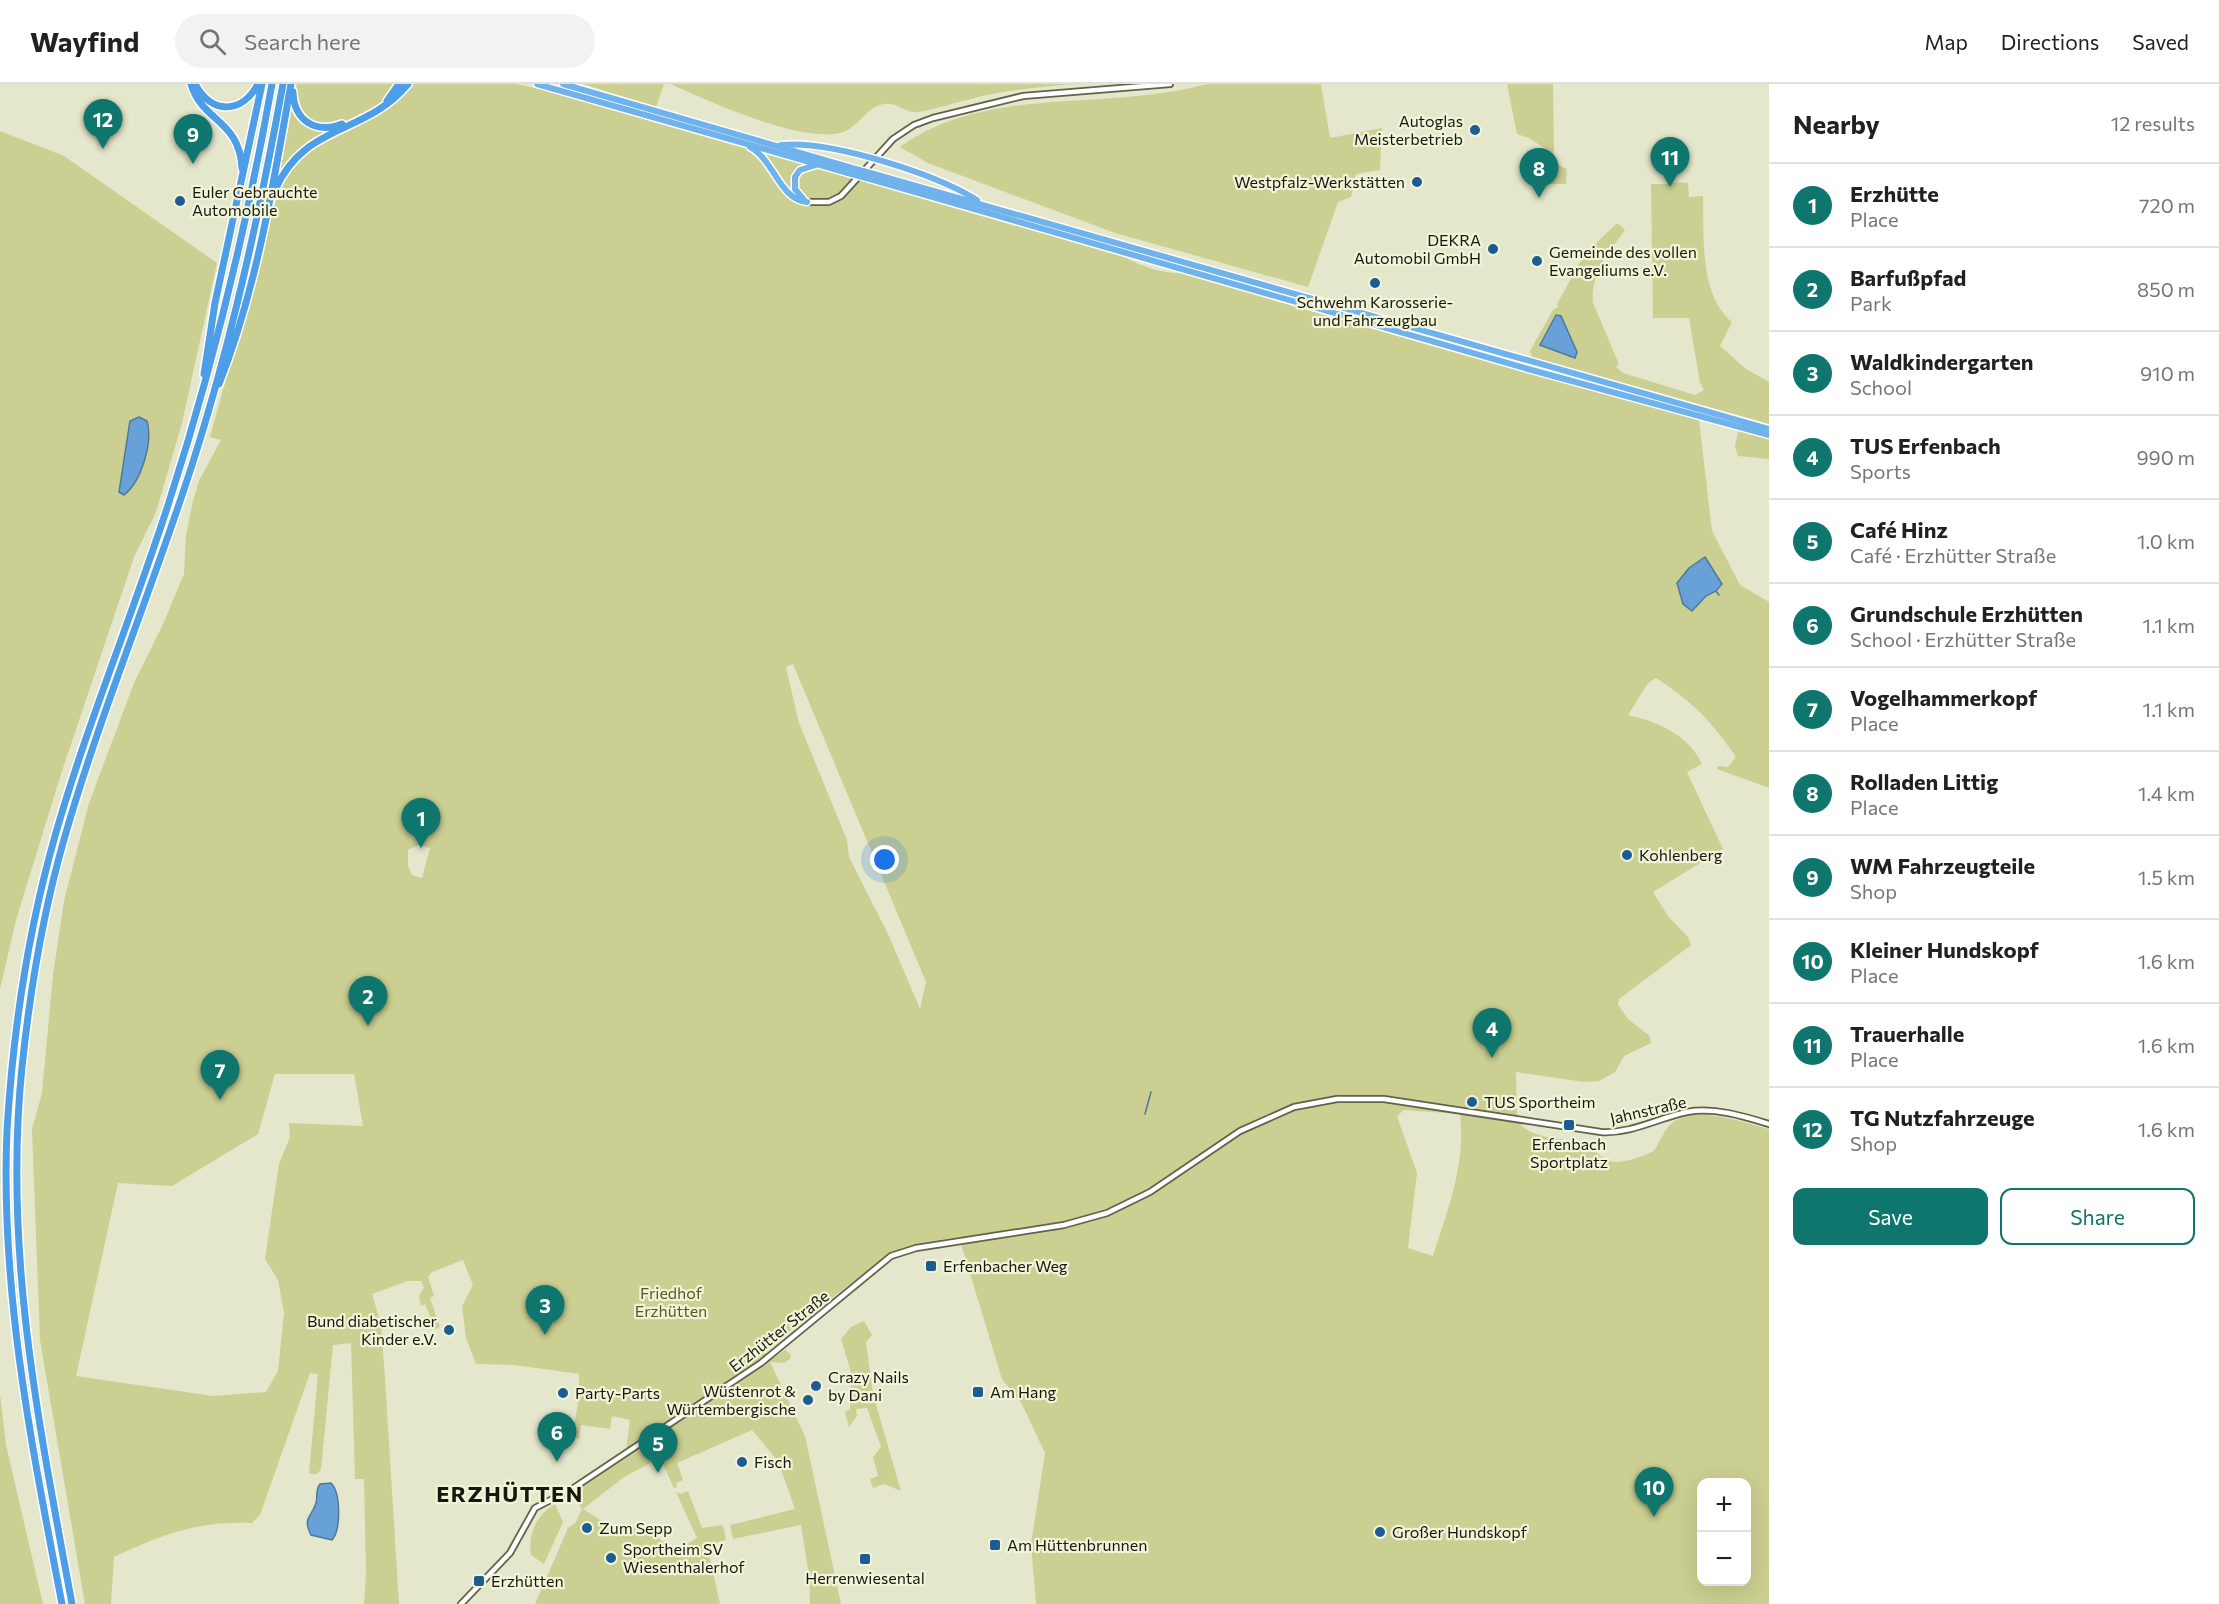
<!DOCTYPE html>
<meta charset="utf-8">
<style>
body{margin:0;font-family:Commissioner,sans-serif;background:#f2f2f2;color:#202124}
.controls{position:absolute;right:18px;bottom:18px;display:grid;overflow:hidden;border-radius:12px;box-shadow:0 6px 24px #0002}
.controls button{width:54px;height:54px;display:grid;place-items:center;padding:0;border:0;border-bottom:2px solid #e0e0e0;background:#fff;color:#202124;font:30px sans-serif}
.you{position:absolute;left:885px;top:776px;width:21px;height:21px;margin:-15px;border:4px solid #fff;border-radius:50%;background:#1a73e8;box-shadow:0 0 0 9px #1a73e833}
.badge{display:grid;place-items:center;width:39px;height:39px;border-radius:50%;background:#0f766e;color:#fff;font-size:20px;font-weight:700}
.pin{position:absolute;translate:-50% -50px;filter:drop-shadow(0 2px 3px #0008)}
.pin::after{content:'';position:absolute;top:32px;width:21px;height:18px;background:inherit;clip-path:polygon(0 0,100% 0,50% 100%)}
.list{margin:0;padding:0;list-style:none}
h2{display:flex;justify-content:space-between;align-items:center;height:78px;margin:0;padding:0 24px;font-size:26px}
h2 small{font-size:20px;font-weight:400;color:#757577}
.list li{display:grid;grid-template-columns:39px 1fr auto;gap:18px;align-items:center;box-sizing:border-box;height:84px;padding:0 24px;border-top:2px solid #e0e0e0}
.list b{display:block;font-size:22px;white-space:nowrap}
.list p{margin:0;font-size:20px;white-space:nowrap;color:#757577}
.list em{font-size:20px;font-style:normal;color:#757577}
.actions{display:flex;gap:12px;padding:18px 24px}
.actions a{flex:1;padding:14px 0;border:2px solid #0f766e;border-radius:12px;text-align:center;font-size:21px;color:#0f766e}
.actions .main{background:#0f766e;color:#fff}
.icon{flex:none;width:33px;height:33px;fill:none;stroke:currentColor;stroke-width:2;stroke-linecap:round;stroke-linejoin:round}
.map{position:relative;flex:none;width:1769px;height:1520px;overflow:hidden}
header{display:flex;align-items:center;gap:36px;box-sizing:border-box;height:84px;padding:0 30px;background:#fff;border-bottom:2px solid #e0e0e0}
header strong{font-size:28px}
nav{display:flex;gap:33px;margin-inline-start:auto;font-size:21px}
.search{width:420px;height:54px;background:#f2f2f2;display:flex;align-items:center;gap:15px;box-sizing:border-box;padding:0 21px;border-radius:33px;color:#757577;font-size:22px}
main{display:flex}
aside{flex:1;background:#fff}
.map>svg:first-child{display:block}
.green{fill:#cbcf91;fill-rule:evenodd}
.water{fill:#67a1d8;stroke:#4f789b;stroke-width:1.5}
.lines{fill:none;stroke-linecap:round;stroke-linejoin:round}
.stream{stroke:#4f789b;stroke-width:1.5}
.tertiary-casing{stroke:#61624a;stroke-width:8}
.trunk-casing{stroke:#fff;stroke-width:9}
.motorway-casing{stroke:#fff;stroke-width:10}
.tertiary{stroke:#fff;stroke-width:4.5}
.trunk{stroke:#70b2ec;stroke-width:6}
.motorway{stroke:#4d9ee7;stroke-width:7}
.trunk-bridge-casing{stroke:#fff;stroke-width:9;stroke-linecap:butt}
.trunk-bridge{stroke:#70b2ec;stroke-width:6}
.poi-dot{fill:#1c5c92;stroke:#f1f4d8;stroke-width:2}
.labels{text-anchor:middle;stroke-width:4.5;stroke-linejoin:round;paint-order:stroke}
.poi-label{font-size:16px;fill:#17170d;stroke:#f1f4d8;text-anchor:start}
.street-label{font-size:16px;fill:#17170d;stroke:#f1f4d8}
.park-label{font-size:16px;fill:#57591f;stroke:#f1f4d8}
.district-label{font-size:22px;font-weight:bold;letter-spacing:1.5px;fill:#17170d;stroke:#f1f4d8}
</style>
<header>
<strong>Wayfind</strong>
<div class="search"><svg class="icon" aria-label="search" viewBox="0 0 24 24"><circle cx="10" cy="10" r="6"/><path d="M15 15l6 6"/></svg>Search here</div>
<nav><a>Map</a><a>Directions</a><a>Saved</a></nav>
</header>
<main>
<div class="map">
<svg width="1769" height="1520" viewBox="0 0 1769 1520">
<rect width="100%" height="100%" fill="#e4e7cb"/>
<path class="green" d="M297,0h100c-4,5 -6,12 -10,16 -26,26 -101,43 -90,-16z
M410,0h106l29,6 579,166c14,10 41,18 58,17l517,147 13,111 28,54 29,17v186l-52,-19 1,-3 10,1 8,-10c-26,-37 -42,-54 -80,-79l-8,5 -20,32c28,6 61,20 74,49l-15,8 36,77 -70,43 15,24 20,21 3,8 -72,54 -1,6 11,15 21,16 1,7 -27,13 -9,16 -16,9 -14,1 -69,-10 1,48c13,21 48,16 69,26 11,5 18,16 32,16 12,-1 25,-6 36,-11 6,-9 10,-21 18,-28 21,-19 73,0 97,6v475h-733l-5,-60 14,-91 -23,-49 -20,-25 -43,-142 -39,6 -31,11 -125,96 5,11 16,-11 6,5 -1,4 -6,4 -14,-1 35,74 36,168h-31l-1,-29 -8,-50 -68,14 -3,-14 65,-16 -17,-48 -26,-31 -75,33 6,17 -7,3 1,4 -3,1 -14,-30 -36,19 -41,32 31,20c5,1 9,-2 14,-2 15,1 40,12 42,27l27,-16 -21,-46 5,2 7,-3 14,37 21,-3 3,15 -19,5 13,59h-185l33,-76 8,-6 6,-13 -11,-16 54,-35 5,-38 -18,-4 -2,13 -29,-4 -2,14 -7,-2 7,-39v-24l-64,-9 -39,-1 -10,-26 -4,-32 11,-21 -10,-25 -31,12 -4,5 6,19 -4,2 10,29 -5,2 -10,-25 -4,2 -2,-10 5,-8 -3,-7h-13l-36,13 9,31 4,54 14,225h-35l2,-31 -2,-94h-9l-4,-136 -18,2 -12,124 -4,5h-8l9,-100 -8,-1 -50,142 -8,8c-55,-2 -89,11 -138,34l-3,47h-26l-45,-264 -8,-211 10,-36 11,-118 11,-74 25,-98 45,-120 30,-61 20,-48 2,-39 7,-34 6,-20 22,-41 -11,-3 73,-261c31,-48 92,-46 127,-92zM793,580l133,318 -6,27 -31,-73 -40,-79 -2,-17 -48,-117 -13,-56zM418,761l12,3 -8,30 -10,-3 -4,-9v-16zM275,990h79l9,52 -74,-3 1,14 -11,27 -14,95 13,21 6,33 -6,58 -12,21 -53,4 -137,-20 42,-193 54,3 86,-52zM1404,1026l56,4c6,50 -12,95 -27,142l-25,-8 9,-75 -20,-57zM1702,1398h44v100h-44z
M583,0h81l-8,23z
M671,0h404c-35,3 -70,6 -104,15 -18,4 -34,10 -53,13 -12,2 -20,-10 -34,-8 -19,3 -26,25 -44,29 -42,9 -130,-31 -169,-49z
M1206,0h115l9,54 52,-10 -2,42 -24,4 -5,23 -13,5 -30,85 -193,-54 -187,-70 -28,-16c87,-63 207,-35 306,-63z
M1507,0h46l1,70 -25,-16 -12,-4z
M291,23l9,15 25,11 -28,18 -20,28z
M0,47l64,25 153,107 -35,160 -26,89 -22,45 -73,217 -45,146 -16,69z
M1542,74l25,11 -1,15h-21z
M1669,98l19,1 1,14 14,-1c1,39 -4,99 29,126l-12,24 26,23 23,13v42l-236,-64 -3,-9 23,-41 5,-3 -1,-3 27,-49 32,-31h3l6,6c-16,22 -35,44 -32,73l26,61 -3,3 7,6 72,22 9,-5 -4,-7 -11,-65h-36l-2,-134h17z
M1738,347l31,8v20l-31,-3 -3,-10z
M864,1237l8,14 -6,7 7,52 28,97 -17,-7 -11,4 -3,-9 8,-3 -5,-19 8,-10 -14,-39 -11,1 1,7 -8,11 -4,-15 5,-3 1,-37 -10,-33 10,-12z
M0,1310l6,51 37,159h-43z
M555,1420l8,18 -19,42 -13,-9c-3,-21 5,-40 24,-51z"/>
<path class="water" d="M1556,231l5,1 16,36 -2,6 -35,-13z
M139,333l8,4c6,20 -5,60 -23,74l-5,-3 11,-71z
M1705,473l17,27 -6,7 -10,5 -14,15 -9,-7 -6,-21 12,-15z
M331,1399c10,10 10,47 1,57l-21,-5c-9,-18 1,-18 5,-32 2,-7 -1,-13 4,-19z"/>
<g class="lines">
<path class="stream" d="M1716,507l3,4
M1145,1030l6,-22"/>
<g class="tertiary-casing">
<path id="tertiary" d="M807,118h22l12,-6 52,-57 21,-14 19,-7 90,-22 147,-12
M461,1520l49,-51 25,-45 37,-19 189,-126 130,-107 25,-8 148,-23 43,-12 43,-21 90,-61 54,-24 43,-8h47l217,33c30,2 57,-14 86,-20 27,-5 56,4 82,12"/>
</g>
<g class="trunk-casing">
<path id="trunk" d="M537,0l311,89
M563,0l289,84
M781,61c50,-5 154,29 196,55
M750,63c25,14 29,52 57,55
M874,90l895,255
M870,95l658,190 241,66
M804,116l-9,-11v-12l5,-7 19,-6"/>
</g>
<g class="motorway-casing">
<path id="motorway" d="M191,0c11,38 48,35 51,84
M195,0c17,31 47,30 63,0
M293,8c1,29 23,42 49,32
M387,17l12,-17
M275,106c30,-68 90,-54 133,-106
M204,290l11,-71 47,-219
M219,300c38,-96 54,-199 72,-300
M62,1520c-30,-156 -62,-314 -55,-474 6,-98 21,-199 48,-294 32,-112 78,-222 114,-334 44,-136 78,-277 103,-418
M72,1520c-33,-179 -69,-353 -50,-537 8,-77 21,-155 43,-231 36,-125 87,-246 127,-371 40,-124 68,-253 91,-381"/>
</g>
<use href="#tertiary" class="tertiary"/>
<use href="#trunk" class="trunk"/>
<use href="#motorway" class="motorway"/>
<g class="trunk-bridge-casing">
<path id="trunk-bridge" d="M852,84l22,6
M848,89l22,6"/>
</g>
<use href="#trunk-bridge" class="trunk-bridge"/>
</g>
<g class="poi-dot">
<circle cx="1475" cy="46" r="6"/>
<circle cx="1417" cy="98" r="6"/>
<circle cx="180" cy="117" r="6"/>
<circle cx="1493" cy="165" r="6"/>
<circle cx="1537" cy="177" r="6"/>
<circle cx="1375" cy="199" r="6"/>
<circle cx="1627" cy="771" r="6"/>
<circle cx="1472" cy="1018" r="6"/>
<rect x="1563" y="1035" width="12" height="12" rx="3"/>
<rect x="925" y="1176" width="12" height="12" rx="3"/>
<circle cx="449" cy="1246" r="6"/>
<circle cx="816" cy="1302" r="6"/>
<rect x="972" y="1302" width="12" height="12" rx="3"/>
<circle cx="563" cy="1309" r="6"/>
<circle cx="808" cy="1316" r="6"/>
<circle cx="742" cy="1378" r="6"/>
<circle cx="587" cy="1444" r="6"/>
<circle cx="1380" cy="1448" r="6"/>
<rect x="989" y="1455" width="12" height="12" rx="3"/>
<circle cx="611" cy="1474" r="6"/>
<rect x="859" y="1469" width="12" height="12" rx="3"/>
<rect x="473" y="1491" width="12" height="12" rx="3"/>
</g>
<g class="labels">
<g class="poi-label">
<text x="1463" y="43" text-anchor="end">Autoglas<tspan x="1463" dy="18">Meisterbetrieb</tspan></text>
<text x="1405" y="104" text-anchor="end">Westpfalz-Werkstätten</text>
<text x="192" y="114">Euler Gebrauchte<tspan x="192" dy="18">Automobile</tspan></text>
<text x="1481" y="162" text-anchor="end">DEKRA<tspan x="1481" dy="18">Automobil GmbH</tspan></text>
<text x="1549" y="174">Gemeinde des vollen<tspan x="1549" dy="18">Evangeliums e.V.</tspan></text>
<text x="1375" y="224" text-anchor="middle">Schwehm Karosserie-<tspan x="1375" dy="18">und Fahrzeugbau</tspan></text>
<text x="1639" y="777">Kohlenberg</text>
<text x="1484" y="1024">TUS Sportheim</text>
<text x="1569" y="1066" text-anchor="middle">Erfenbach<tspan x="1569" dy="18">Sportplatz</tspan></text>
<text x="943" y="1188">Erfenbacher Weg</text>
<text x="437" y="1243" text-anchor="end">Bund diabetischer<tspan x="437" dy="18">Kinder e.V.</tspan></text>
<text x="828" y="1299">Crazy Nails<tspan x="828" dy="18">by Dani</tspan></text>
<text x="796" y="1313" text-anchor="end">Wüstenrot &amp;<tspan x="796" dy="18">Würtembergische</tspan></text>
<text x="990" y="1314">Am Hang</text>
<text x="575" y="1315">Party-Parts</text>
<text x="754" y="1384">Fisch</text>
<text x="599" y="1450">Zum Sepp</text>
<text x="1392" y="1454">Großer Hundskopf</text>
<text x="1007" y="1467">Am Hüttenbrunnen</text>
<text x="623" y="1471">Sportheim SV<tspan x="623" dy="18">Wiesenthalerhof</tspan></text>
<text x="865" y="1500" text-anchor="middle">Herrenwiesental</text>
<text x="491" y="1503">Erzhütten</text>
</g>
<g class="street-label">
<text transform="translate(1648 1026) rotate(-13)" y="6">Jahnstraße</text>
<text transform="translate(779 1247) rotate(-38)" y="6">Erzhütter Straße</text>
</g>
<g class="park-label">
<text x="671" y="1215">Friedhof<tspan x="671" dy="18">Erzhütten</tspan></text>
</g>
<g class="district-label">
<text x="510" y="1418">ERZHÜTTEN</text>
</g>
</g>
</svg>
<div class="controls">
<button>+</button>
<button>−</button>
</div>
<div class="you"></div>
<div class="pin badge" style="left:421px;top:764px">1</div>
<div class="pin badge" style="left:368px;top:942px">2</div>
<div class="pin badge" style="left:545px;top:1251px">3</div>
<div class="pin badge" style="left:1492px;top:974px">4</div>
<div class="pin badge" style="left:658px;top:1389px">5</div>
<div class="pin badge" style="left:557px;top:1378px">6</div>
<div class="pin badge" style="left:220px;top:1016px">7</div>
<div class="pin badge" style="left:1539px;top:114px">8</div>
<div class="pin badge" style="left:193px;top:80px">9</div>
<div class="pin badge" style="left:1654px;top:1433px">10</div>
<div class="pin badge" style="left:1670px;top:103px">11</div>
<div class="pin badge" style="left:103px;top:65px">12</div>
</div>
<aside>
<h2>Nearby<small>12 results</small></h2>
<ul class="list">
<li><span class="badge">1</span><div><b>Erzhütte</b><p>Place</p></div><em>720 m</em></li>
<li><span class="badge">2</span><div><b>Barfußpfad</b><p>Park</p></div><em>850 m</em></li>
<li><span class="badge">3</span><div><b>Waldkindergarten</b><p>School</p></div><em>910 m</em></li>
<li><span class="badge">4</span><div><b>TUS Erfenbach</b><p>Sports</p></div><em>990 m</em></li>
<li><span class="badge">5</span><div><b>Café Hinz</b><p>Café · Erzhütter Straße</p></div><em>1.0 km</em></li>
<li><span class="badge">6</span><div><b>Grundschule Erzhütten</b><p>School · Erzhütter Straße</p></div><em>1.1 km</em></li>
<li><span class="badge">7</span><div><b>Vogelhammerkopf</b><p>Place</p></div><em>1.1 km</em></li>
<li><span class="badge">8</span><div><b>Rolladen Littig</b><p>Place</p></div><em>1.4 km</em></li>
<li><span class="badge">9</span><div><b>WM Fahrzeugteile</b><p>Shop</p></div><em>1.5 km</em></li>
<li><span class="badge">10</span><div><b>Kleiner Hundskopf</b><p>Place</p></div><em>1.6 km</em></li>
<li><span class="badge">11</span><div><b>Trauerhalle</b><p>Place</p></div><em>1.6 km</em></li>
<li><span class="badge">12</span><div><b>TG Nutzfahrzeuge</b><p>Shop</p></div><em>1.6 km</em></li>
</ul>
<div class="actions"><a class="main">Save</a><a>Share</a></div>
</aside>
</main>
